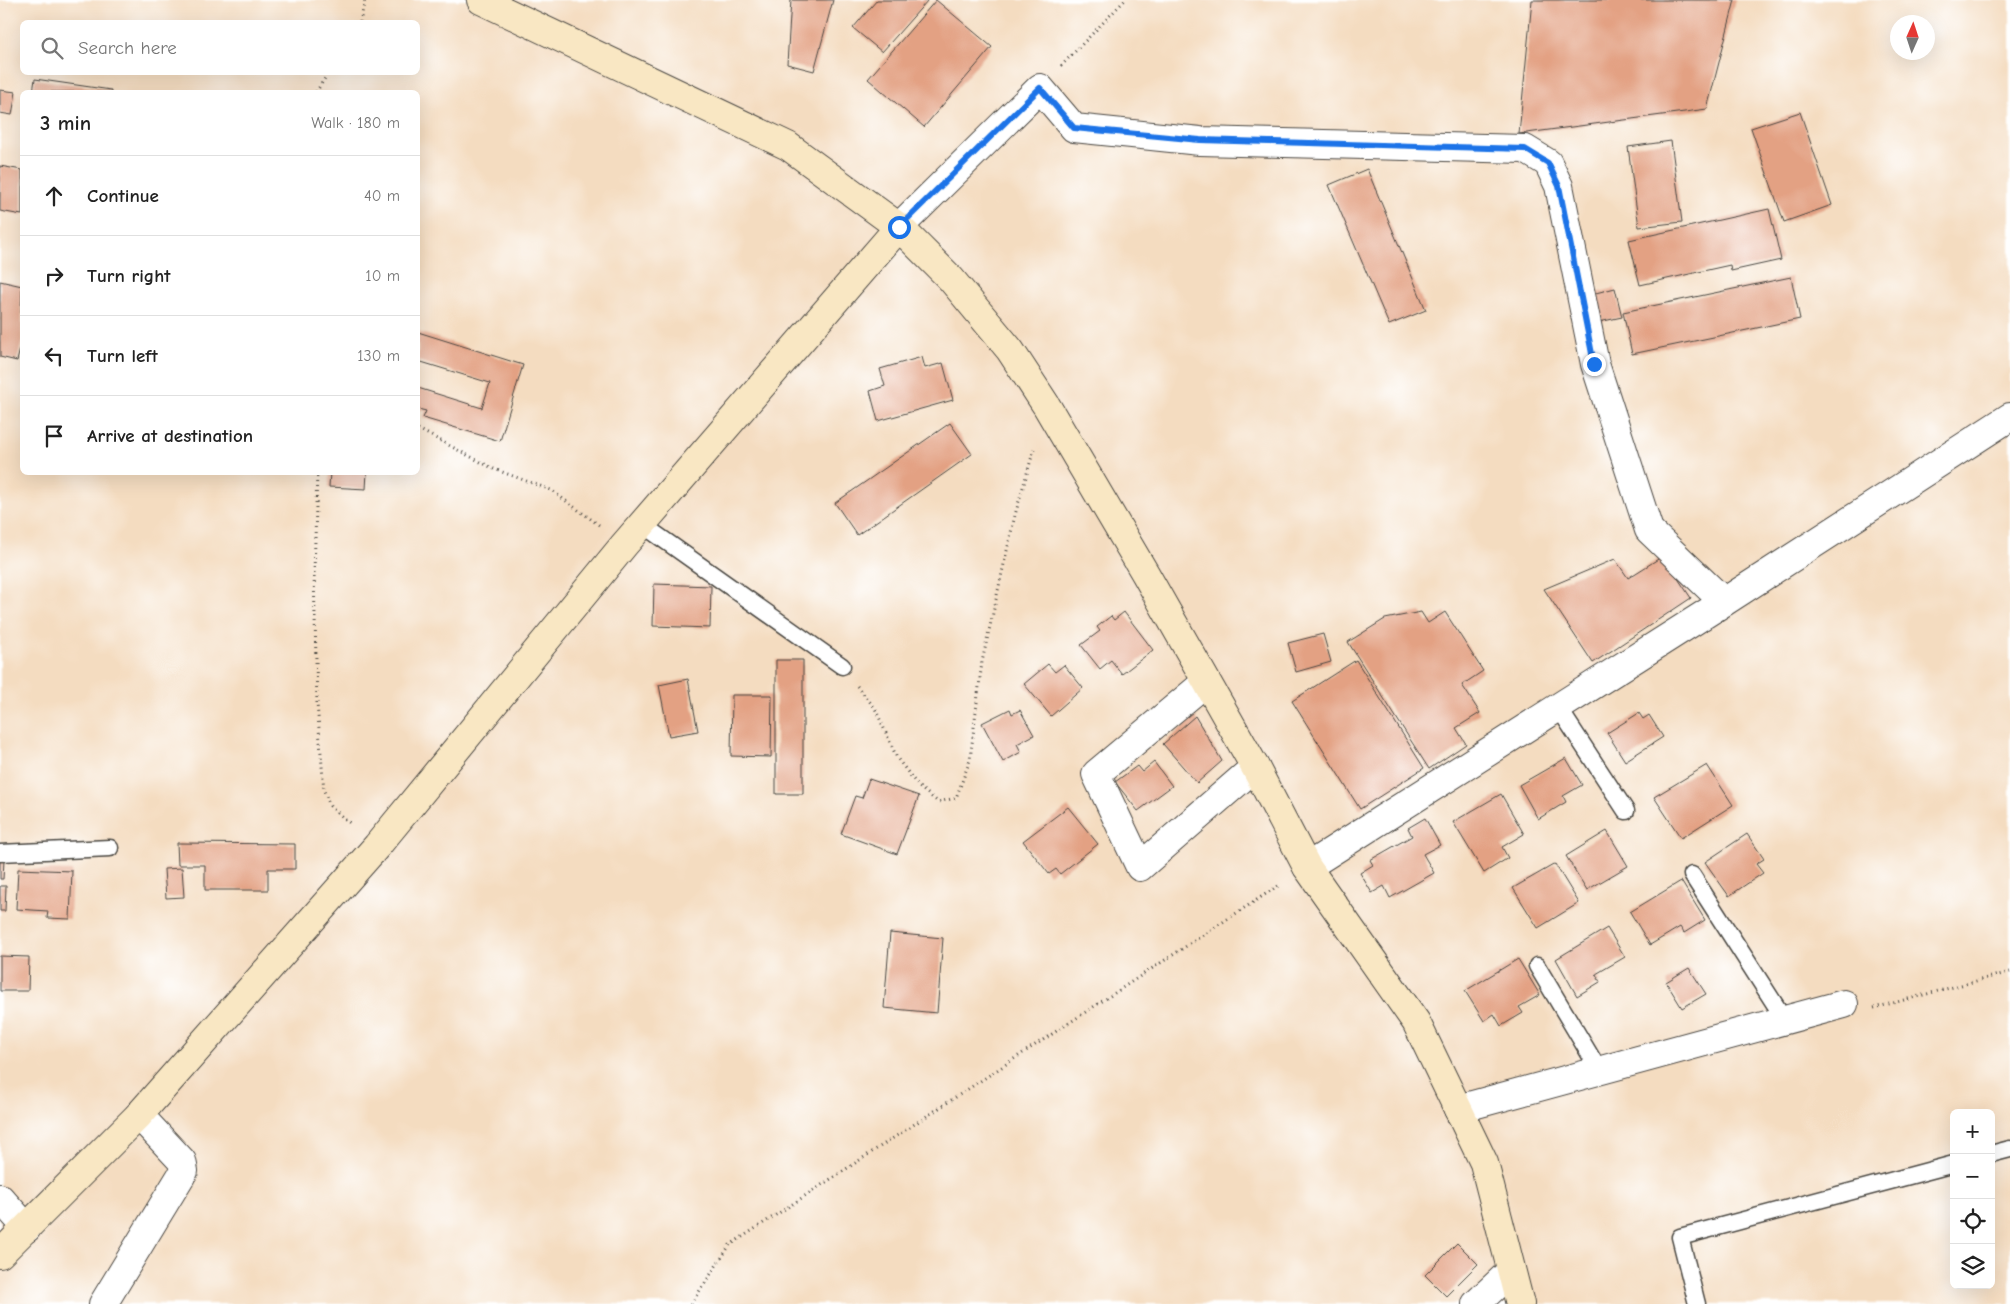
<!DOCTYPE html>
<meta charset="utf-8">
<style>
body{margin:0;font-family:"Comic Neue",sans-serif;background:#f2f2f2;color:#222}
.controls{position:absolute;right:15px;bottom:15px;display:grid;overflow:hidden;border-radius:8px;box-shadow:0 5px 20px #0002}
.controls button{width:45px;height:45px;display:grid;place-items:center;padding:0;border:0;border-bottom:1px solid #e0e0e0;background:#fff;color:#222;font:25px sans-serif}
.compass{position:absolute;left:1890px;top:15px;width:45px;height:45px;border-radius:50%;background:#fff;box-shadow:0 5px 20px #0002;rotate:3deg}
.stop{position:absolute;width:15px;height:15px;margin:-11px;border:4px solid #1a73e8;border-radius:50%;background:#fff}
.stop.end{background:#1a73e8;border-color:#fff;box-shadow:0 1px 5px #0008}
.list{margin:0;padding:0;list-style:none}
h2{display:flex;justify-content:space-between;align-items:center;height:65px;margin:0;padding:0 20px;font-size:21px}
h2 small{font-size:16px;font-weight:400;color:#767676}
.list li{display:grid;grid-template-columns:32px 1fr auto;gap:15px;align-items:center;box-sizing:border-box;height:80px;padding:0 20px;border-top:1px solid #e0e0e0}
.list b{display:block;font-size:19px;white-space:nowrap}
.list em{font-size:16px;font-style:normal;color:#767676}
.icon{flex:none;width:28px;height:28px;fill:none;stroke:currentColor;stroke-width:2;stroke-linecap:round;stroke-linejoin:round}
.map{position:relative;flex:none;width:2010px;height:1304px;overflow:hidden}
.search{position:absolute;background:#fff;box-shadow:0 5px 20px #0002;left:20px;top:20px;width:400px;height:55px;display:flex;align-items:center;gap:12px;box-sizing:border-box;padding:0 18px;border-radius:8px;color:#767676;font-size:19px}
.panel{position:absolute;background:#fff;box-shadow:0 5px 20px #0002;left:20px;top:90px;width:400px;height:385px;border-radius:8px}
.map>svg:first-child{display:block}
.building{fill:#e3a183}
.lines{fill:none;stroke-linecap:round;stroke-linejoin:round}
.lane-casing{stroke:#494641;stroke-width:19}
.street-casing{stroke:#494641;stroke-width:30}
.secondary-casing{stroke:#494641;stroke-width:30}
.path{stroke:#494641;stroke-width:3;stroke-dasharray:1 4;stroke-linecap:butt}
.lane{stroke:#fff;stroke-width:16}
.street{stroke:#fff;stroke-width:28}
.secondary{stroke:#f9e7c3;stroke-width:28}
.route{stroke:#1a73e8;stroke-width:6}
</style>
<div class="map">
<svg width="2010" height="1304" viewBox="0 0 2010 1304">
<rect width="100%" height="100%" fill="#fff"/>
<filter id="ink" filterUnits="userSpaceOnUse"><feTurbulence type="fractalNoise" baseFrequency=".02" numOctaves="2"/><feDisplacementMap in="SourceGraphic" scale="10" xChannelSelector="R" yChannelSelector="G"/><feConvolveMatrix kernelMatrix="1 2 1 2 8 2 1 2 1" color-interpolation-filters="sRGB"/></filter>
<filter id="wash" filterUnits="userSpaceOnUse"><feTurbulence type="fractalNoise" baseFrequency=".0096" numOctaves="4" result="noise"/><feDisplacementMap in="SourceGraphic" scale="20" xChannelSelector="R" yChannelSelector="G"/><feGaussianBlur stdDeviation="1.12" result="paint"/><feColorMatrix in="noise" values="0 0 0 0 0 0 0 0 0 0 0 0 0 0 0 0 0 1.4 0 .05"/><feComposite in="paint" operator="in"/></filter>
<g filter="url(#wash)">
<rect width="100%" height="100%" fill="#f4dcc0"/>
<g id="blocks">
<path class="building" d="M791,0h42l-19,71 -27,-7z
M877,0h51l-46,52 -29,-24z
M936,0l56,47 -68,80 -56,-48z
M1532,0h203l-28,109 -188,25z
M35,79l76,11v2h-78z
M0,90l16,2 -4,23 -12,-2z
M1800,112l32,93 -48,17 -33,-94z
M1671,141l11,81 -43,5 -11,-80z
M0,166l22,4v45l-22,-4z
M1367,169l59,141 -37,15 -60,-140z
M1769,209l12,51 -50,11 -1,-6 -90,20 -11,-45z
M1791,277l9,42 -168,35 -9,-42z
M0,281l22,5 -1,26h1v29l-5,20 -17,-4z
M1615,288l7,29 -23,5 -7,-28z
M418,332l105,33 -23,76 -77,-23 3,-7 -8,-2v-21l64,20 8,-25 -72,-22z
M922,357l3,11 18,-5 10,37 -75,21 -8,-30 15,-5 -5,-17z
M950,423l22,31 -115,81 -22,-32z
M330,472h37l-1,17 -37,-2z
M1663,556l28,42 -98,65 -49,-74 71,-30 13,19z
M654,584l57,2 -1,42 -57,-2z
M1124,612l29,38 -31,24 -11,-14 -11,9 -19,-24 19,-14 -3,-4 14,-11 3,4z
M1421,612l7,11 17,-11 38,59 -21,14 18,28 -24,15 10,16 -37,25 -81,-127 37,-23z
M1323,634l8,28 -35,10 -8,-29z
M776,660h27v134h-27z
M1356,660l68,108 -64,41 -68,-108z
M1048,664l7,8 9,-7 19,23 -32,28 -27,-32z
M688,679l10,52 -29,5 -10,-51z
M732,695h40l-1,62 -40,-1z
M1010,709l2,5 8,-4 14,25 -17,9 4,8 -18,10 -21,-39z
M1639,713l4,6 6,-4 14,22 -38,24 -18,-28z
M1195,716l27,45 -25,22 -34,-39z
M1566,758l16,27 -19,11 3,6 -28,17 -19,-34z
M1154,762l18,24 -34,25 -23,-29 22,-16 5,6z
M1707,765l26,40 -52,33 -27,-41z
M869,779l50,17 -22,58 -56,-20 14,-38 7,2z
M1501,794l23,40 -22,13 6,11 -24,15 -31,-51z
M1068,807l30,37 -38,30 -4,-5 -7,5 -26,-33z
M1425,818l15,27 -17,9 11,19 -44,25 -6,-12 -12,7 -12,-20 13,-8 -3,-5 42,-24 -4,-8z
M1607,831l21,35 -41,24 -21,-34z
M1747,834l17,25 -8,5 7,9 -34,23 -24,-34z
M177,843l118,1v25h-27v21h-63v-25h-27z
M0,860h4l-1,19h-3z
M1555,864l24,39 -41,25 -25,-40z
M182,868l2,29 -18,1 -2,-29z
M18,869l54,2 -2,48 -23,-1 1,-7 -32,-2z
M1681,881l24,39 -21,13 -4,-6 -30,18 -20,-33z
M0,886h6l-1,25h-5z
M1607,928l18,29 -29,17 4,8 -23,14 -21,-37z
M890,933l53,5 -6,75 -53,-5z
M0,956l29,1 -1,34h-28z
M1518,959l22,36 -21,12 4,6 -22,13 -7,-12 -10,7 -19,-30z
M1689,968l17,26 -24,14 -16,-26z
M1457,1243l21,21 -32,32 -21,-21z"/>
</g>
</g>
<g filter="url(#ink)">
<use href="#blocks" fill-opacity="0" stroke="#494641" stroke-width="1"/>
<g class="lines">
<g class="lane-casing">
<path id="lane" d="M643,525l199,141
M1558,707l68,104
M0,853l110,-5
M1692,875l93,145
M1537,966l62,104
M1991,1154l19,-5
M1697,1304l-17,-67 274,-73"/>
</g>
<g class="street-casing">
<path id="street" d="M899,227l141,-139 34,40 126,13 325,8 23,14 11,23 36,178 54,166 75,72
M1206,682l-110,92 44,93 115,-100
M1307,867l417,-265 286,-185
M1458,1109l386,-105
M0,1198l27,30
M103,1304l81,-133 -2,-10 -43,-46
M1476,1304l35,-33"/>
</g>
<g class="secondary-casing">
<path id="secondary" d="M481,0l307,146 111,81 52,52 59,71 36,55 99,168 110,194 52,100 109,155 68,141 36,141
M0,1254l139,-139 238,-269 247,-301 275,-318"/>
</g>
<path class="path" d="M360,22l5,-22
M1061,66l64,-66
M316,92l13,-20
M418,429l76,40 57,21 48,35
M317,472l-3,101 3,130 7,88 6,15 22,19
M857,686l18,22 22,50 22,29 19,15 18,-4 14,-38 12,-98 33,-147 19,-66
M1874,1008l136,-36
M691,1304l39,-59 551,-361"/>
<use href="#lane" class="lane"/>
<use href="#street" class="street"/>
<use href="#secondary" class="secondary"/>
</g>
</g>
<g class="lines" filter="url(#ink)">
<path class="route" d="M899,227l141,-139 34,40 126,12 325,9 23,14 11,23 35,178"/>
</g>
</svg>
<div class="controls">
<button>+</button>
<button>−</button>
<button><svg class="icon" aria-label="locate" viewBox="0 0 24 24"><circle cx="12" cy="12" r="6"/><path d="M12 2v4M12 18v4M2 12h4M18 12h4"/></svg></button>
<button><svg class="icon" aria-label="layers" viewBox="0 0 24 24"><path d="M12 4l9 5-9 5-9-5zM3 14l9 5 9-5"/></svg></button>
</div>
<svg class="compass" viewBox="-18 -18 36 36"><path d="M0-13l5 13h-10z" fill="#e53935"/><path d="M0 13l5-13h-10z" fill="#767676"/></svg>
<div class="stop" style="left:899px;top:227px"></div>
<div class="stop end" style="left:1594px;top:364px"></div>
<div class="search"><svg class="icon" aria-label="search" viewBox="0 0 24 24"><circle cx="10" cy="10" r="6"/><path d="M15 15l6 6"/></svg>Search here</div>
<section class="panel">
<h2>3 min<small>Walk · 180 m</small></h2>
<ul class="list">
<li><svg class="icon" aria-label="ahead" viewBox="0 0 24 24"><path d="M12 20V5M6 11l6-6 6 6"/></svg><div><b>Continue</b></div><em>40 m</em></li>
<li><svg class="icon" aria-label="right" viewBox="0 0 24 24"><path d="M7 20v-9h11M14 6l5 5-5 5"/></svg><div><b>Turn right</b></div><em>10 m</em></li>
<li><svg class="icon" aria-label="left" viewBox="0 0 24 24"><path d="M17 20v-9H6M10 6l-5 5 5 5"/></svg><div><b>Turn left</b></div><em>130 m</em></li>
<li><svg class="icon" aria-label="arrive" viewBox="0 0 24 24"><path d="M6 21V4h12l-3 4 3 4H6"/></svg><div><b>Arrive at destination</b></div></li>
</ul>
</section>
</div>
